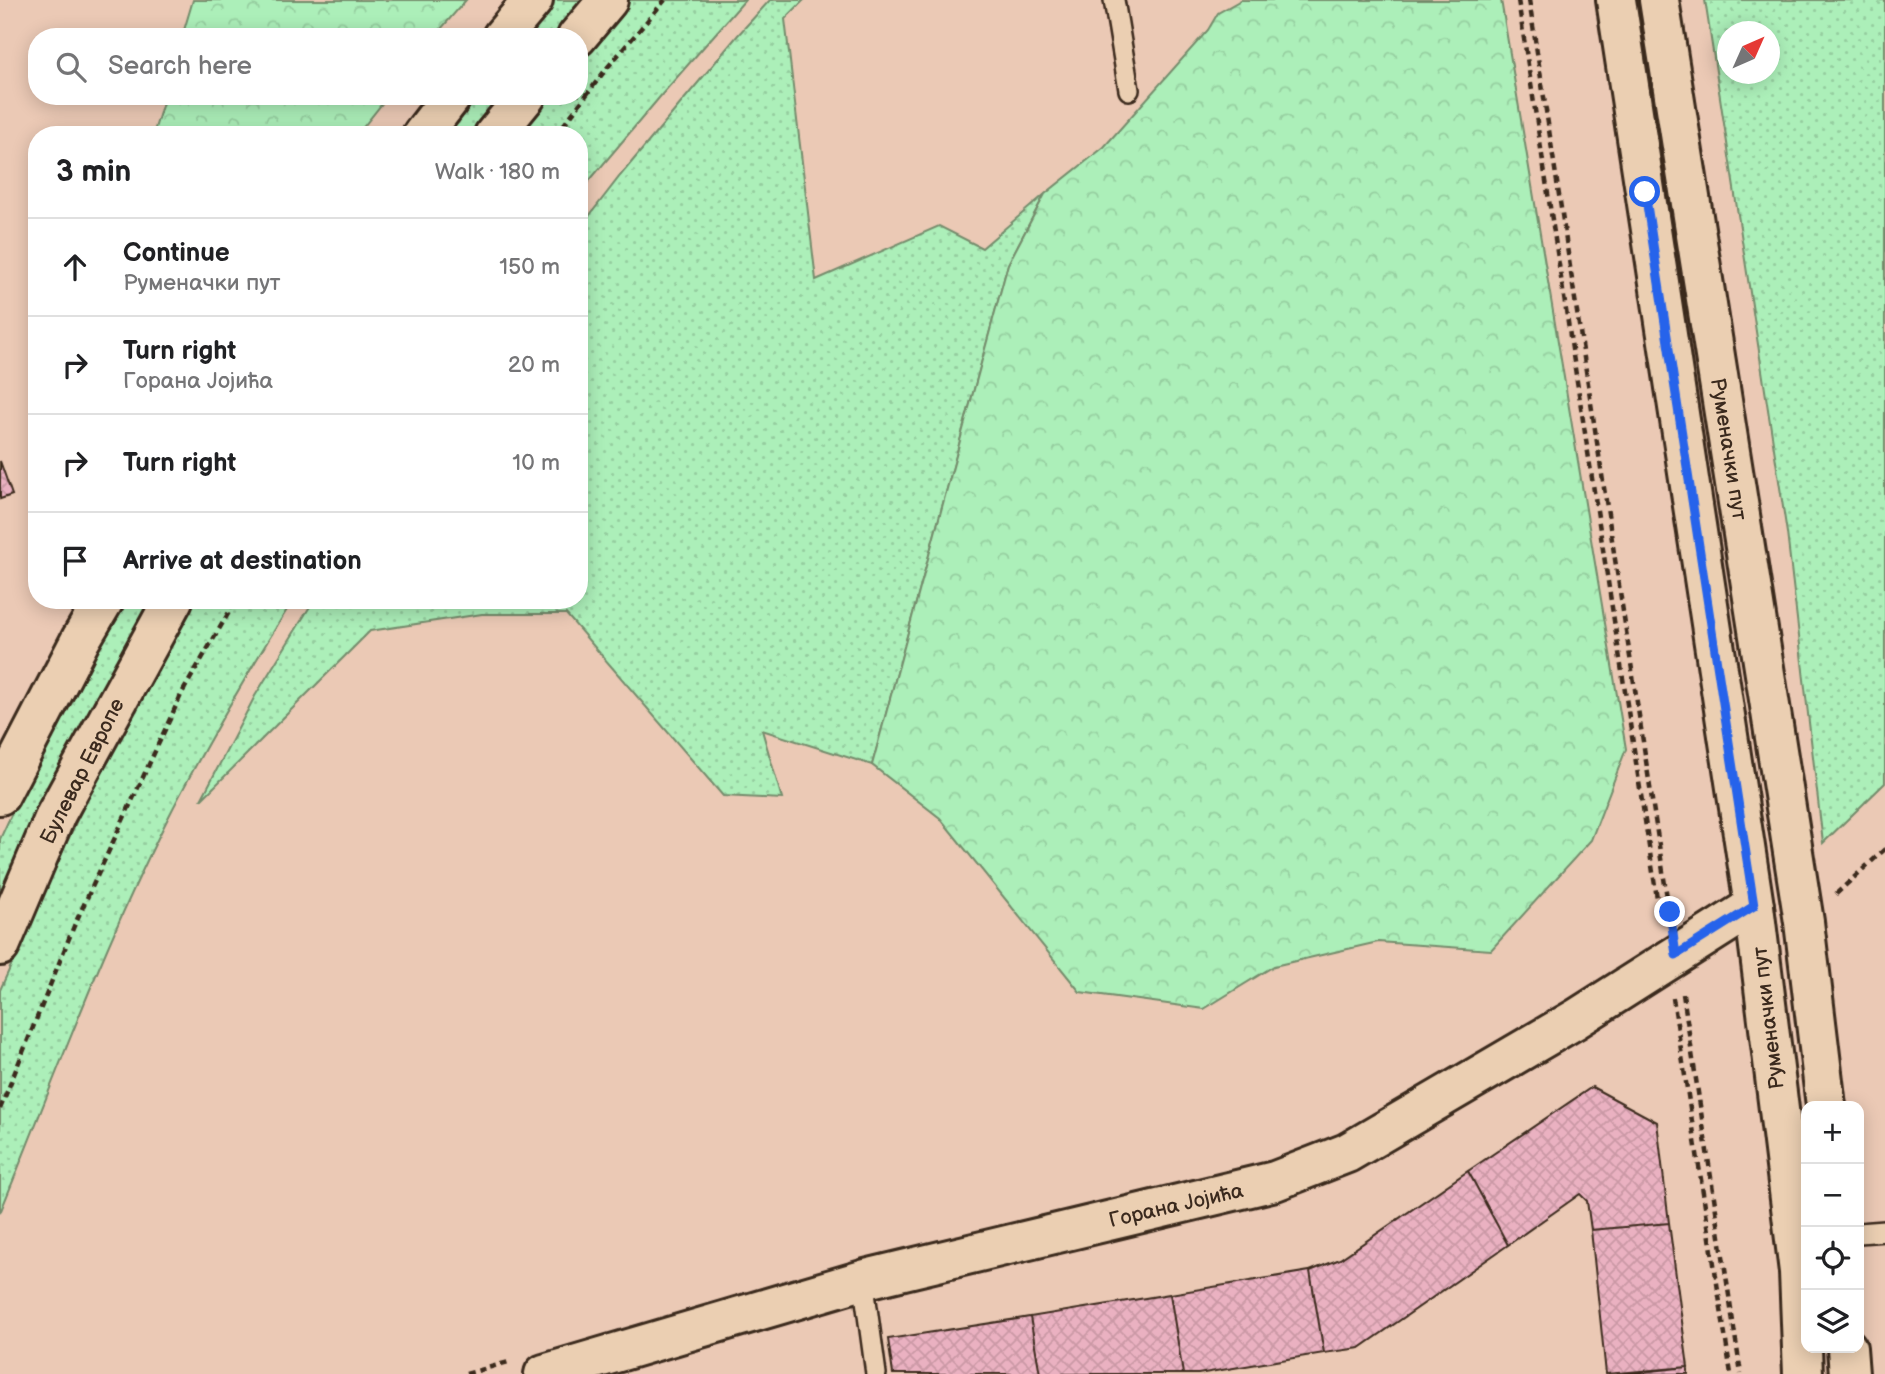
<!DOCTYPE html>
<meta charset="utf-8">
<style>
body{margin:0;font-family:"Balsamiq Sans",sans-serif;background:#f2f2f2;color:#202124}
.controls{position:absolute;right:21px;bottom:21px;display:grid;overflow:hidden;border-radius:14px;box-shadow:0 4px 18px #0003}
.controls button{width:63px;height:63px;display:grid;place-items:center;padding:0;border:0;border-bottom:2px solid #e0e0e0;background:#fff;color:#202124;font:35px sans-serif}
.compass{position:absolute;left:1717px;top:21px;width:63px;height:63px;border-radius:50%;background:#fff;box-shadow:0 4px 18px #0003;rotate:45deg}
.stop{position:absolute;width:21px;height:21px;margin:-16px;border:5px solid #2563eb;border-radius:50%;background:#fff}
.stop.end{background:#2563eb;border-color:#fff;box-shadow:0 2px 7px #0008}
.list{margin:0;padding:0;list-style:none}
h2{display:flex;justify-content:space-between;align-items:center;height:91px;margin:0;padding:0 28px;font-size:30px}
h2 small{font-size:23px;font-weight:400;color:#757577}
.list li{display:grid;grid-template-columns:46px 1fr auto;gap:21px;align-items:center;box-sizing:border-box;height:98px;padding:0 28px;border-top:2px solid #e0e0e0}
.list b{display:block;font-size:26px;white-space:nowrap}
.list p{margin:0;font-size:23px;white-space:nowrap;color:#757577}
.list em{font-size:23px;font-style:normal;color:#757577}
.icon{flex:none;width:38px;height:38px;fill:none;stroke:currentColor;stroke-width:2;stroke-linecap:round;stroke-linejoin:round}
.map{position:relative;flex:none;width:1885px;height:1374px;overflow:hidden}
.search{position:absolute;background:#fff;box-shadow:0 4px 18px #0003;left:28px;top:28px;width:560px;height:77px;display:flex;align-items:center;gap:18px;box-sizing:border-box;padding:0 24px;border-radius:28px;color:#757577;font-size:26px}
.panel{position:absolute;background:#fff;box-shadow:0 4px 18px #0003;left:28px;top:126px;width:560px;height:483px;border-radius:28px}
.map>svg:first-child{display:block}
.grass{fill:url(#grass-dots);stroke:#748c6c;stroke-width:2;fill-rule:evenodd}
.forest{fill:url(#forest-crowns);stroke:#748c6c;stroke-width:2}
.building{fill:url(#building-cross-hatch);stroke:#3b2a1e;stroke-width:2}
.lines{fill:none;stroke-linecap:round;stroke-linejoin:round}
.service-casing{stroke:#3b2a1e;stroke-width:24}
.minor-casing{stroke:#3b2a1e;stroke-width:44}
.secondary-casing{stroke:#3b2a1e;stroke-width:44}
.primary-casing{stroke:#3b2a1e;stroke-width:44}
.path{stroke:#3b2a1e;stroke-width:4.5;stroke-dasharray:7 5;stroke-linecap:butt}
.service{stroke:#ebcfb2;stroke-width:19}
.minor{stroke:#ebcfb2;stroke-width:38}
.secondary{stroke:#ebcfb2;stroke-width:38}
.primary{stroke:#ebcfb2;stroke-width:38}
.route{stroke:#2563eb;stroke-width:9}
.labels{text-anchor:middle;stroke-width:6;stroke-linejoin:round;paint-order:stroke}
.street-label{font-size:21px;fill:#3b2a1e;stroke:#ebcfb2}
</style>
<div class="map">
<svg width="1885" height="1374" viewBox="0 0 1885 1374">
<defs>
<pattern id="grass-dots" width="8" height="8" patternUnits="userSpaceOnUse" patternTransform="scale(1.75)"><rect width="8" height="8" fill="#acefb9"/><path d="M2 2h.1M6 6h.1" fill="none" stroke="#95cd9f" stroke-width="1.8" stroke-linecap="round"/></pattern>
<pattern id="forest-crowns" width="20" height="18" patternUnits="userSpaceOnUse" patternTransform="scale(1.75)"><rect width="20" height="18" fill="#acefb9"/><path d="M2 6a3 3 0 1 1 6 0M12 15a3 3 0 1 1 6 0" fill="none" stroke="#95cd9f"/></pattern>
<pattern id="building-cross-hatch" width="8" height="8" patternUnits="userSpaceOnUse" patternTransform="scale(1.75)"><rect width="8" height="8" fill="#eab1c1"/><path d="M0 0l8 8M0 8l8-8" fill="none" stroke="#ca98a5"/></pattern>
</defs>
<rect width="100%" height="100%" fill="#ebc9b5"/>
<filter id="ink" filterUnits="userSpaceOnUse"><feTurbulence type="fractalNoise" baseFrequency=".0143" numOctaves="2"/><feDisplacementMap in="SourceGraphic" scale="14" xChannelSelector="R" yChannelSelector="G"/><feConvolveMatrix kernelMatrix="1 2 1 2 8 2 1 2 1" color-interpolation-filters="sRGB"/></filter>
<g filter="url(#ink)">
<path class="grass" d="M554,0h31l-30,37h-31z
M629,0h116l-81,92 -85,101v-58h-60l31,-39h29v-36z
M770,0h34l-19,19 31,261 123,-54 43,22 63,-54 -37,70 -136,501 -110,-35 20,69 -59,-3 -157,-182h-84l-112,17 -169,169 54,-104 59,-96h265v-371l41,-53 118,-141z
M1633,0h13l20,118 -13,1z
M1705,0h180v783l-62,60 -36,-310zM1728,32h42v42h-42z
M474,96h32l-32,39h-32z
M122,600h30l-86,157 -66,137v-55l50,-109z
M194,600h99c-46,74 -90,148 -129,226 -63,125 -111,258 -164,387v-223l82,-181z"/>
<path class="forest" d="M193,0h273l-32,37h-252z
M1241,0h260l125,749 -35,91 -100,110 -113,-8 -104,24 -70,43 -124,-17 -140,-174 -68,-53 136,-501 37,-70 59,-47 104,-117 10,-17z
M165,96h223l-31,39h-204z"/>
<path class="building" d="M0,461l12,34 -12,4z
M1592,1087l65,35 12,101 -78,7 -4,-29 -7,-7 -72,51 -40,-74z
M1468,1171l40,74 -148,103 -36,5 -14,-82 30,-12z
M1669,1223l19,144 -82,7 -15,-144z
M1310,1271l14,82 -126,21h-15l-13,-80z
M1170,1294l13,80h-143l-10,-57z
M1030,1317l10,57h-147l-5,-35z
M1688,1367v7h-65z"/>
<g class="lines">
<g class="service-casing">
<path id="service" d="M1114,0l15,90
M1859,1233l26,-2
M866,1279l-1,14 11,81"/>
</g>
<g class="minor-casing">
<path id="minor" d="M544,1374l322,-95 409,-98 72,-28 229,-134 178,-113"/>
</g>
<g class="secondary-casing">
<path id="secondary" d="M1616,0l138,906 45,366 4,102
M1659,0l145,922 22,184
M1847,1348l2,26"/>
</g>
<g class="primary-casing">
<path id="primary" d="M502,37l31,-37
M577,37l31,-37
M422,135l30,-39
M494,135l32,-39
M0,795l81,-156 23,-39
M0,946l56,-132 117,-214"/>
</g>
<path class="path" d="M1518,0l143,924
M1529,0l141,917
M556,135l51,-67 58,-68
M1836,894l49,-45
M1683,994l58,380
M1673,998l58,376
M0,1109l74,-183 108,-233 54,-93
M466,1374l46,-13"/>
<use href="#service" class="service"/>
<use href="#minor" class="minor"/>
<use href="#secondary" class="secondary"/>
<use href="#primary" class="primary"/>
</g>
</g>
<g class="lines" filter="url(#ink)">
<path class="route" d="M1645,192l109,714 -78,49 -6,-43"/>
</g>
<g class="labels">
<g class="street-label">
<text transform="translate(1729 449) rotate(81)" y="7">Руменачки пут</text>
<text transform="translate(82 771) rotate(-63)" y="7">Булевар Европе</text>
<text transform="translate(1768 1018) rotate(-97)" y="7">Руменачки пут</text>
<text transform="translate(1176 1205) rotate(-13)" y="7">Горана Јојића</text>
</g>
</g>
</svg>
<div class="controls">
<button>+</button>
<button>−</button>
<button><svg class="icon" aria-label="locate" viewBox="0 0 24 24"><circle cx="12" cy="12" r="6"/><path d="M12 2v4M12 18v4M2 12h4M18 12h4"/></svg></button>
<button><svg class="icon" aria-label="layers" viewBox="0 0 24 24"><path d="M12 4l9 5-9 5-9-5zM3 14l9 5 9-5"/></svg></button>
</div>
<svg class="compass" viewBox="-18 -18 36 36"><path d="M0-13l5 13h-10z" fill="#e53935"/><path d="M0 13l5-13h-10z" fill="#757577"/></svg>
<div class="stop" style="left:1645px;top:192px"></div>
<div class="stop end" style="left:1670px;top:912px"></div>
<div class="search"><svg class="icon" aria-label="search" viewBox="0 0 24 24"><circle cx="10" cy="10" r="6"/><path d="M15 15l6 6"/></svg>Search here</div>
<section class="panel">
<h2>3 min<small>Walk · 180 m</small></h2>
<ul class="list">
<li><svg class="icon" aria-label="ahead" viewBox="0 0 24 24"><path d="M12 20V5M6 11l6-6 6 6"/></svg><div><b>Continue</b><p>Руменачки пут</p></div><em>150 m</em></li>
<li><svg class="icon" aria-label="right" viewBox="0 0 24 24"><path d="M7 20v-9h11M14 6l5 5-5 5"/></svg><div><b>Turn right</b><p>Горана Јојића</p></div><em>20 m</em></li>
<li><svg class="icon" aria-label="right" viewBox="0 0 24 24"><path d="M7 20v-9h11M14 6l5 5-5 5"/></svg><div><b>Turn right</b></div><em>10 m</em></li>
<li><svg class="icon" aria-label="arrive" viewBox="0 0 24 24"><path d="M6 21V4h12l-3 4 3 4H6"/></svg><div><b>Arrive at destination</b></div></li>
</ul>
</section>
</div>
